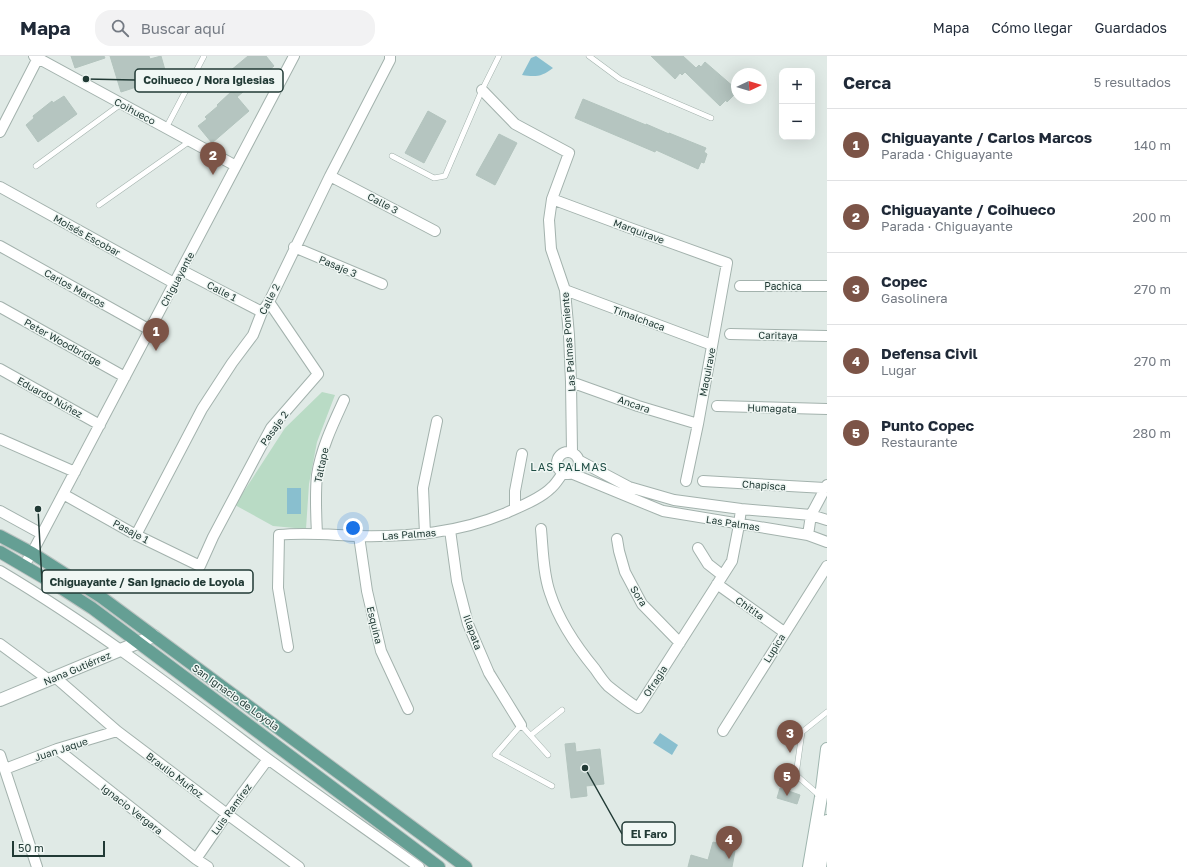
<!DOCTYPE html>
<html lang="es">
<meta charset="utf-8">
<style>
body{margin:0;font-family:"Golos Text",sans-serif;background:#f2f2f3;color:#1f2937}
.controls{position:absolute;right:12px;top:12px;display:grid;overflow:hidden;border-radius:8px;box-shadow:0 4px 16px #0002}
.controls button{width:36px;height:36px;display:grid;place-items:center;padding:0;border:0;border-bottom:1px solid #e0e1e3;background:#fff;color:#1f2937;font:20px sans-serif}
.compass{position:absolute;left:731px;top:12px;width:36px;height:36px;border-radius:50%;background:#fff;box-shadow:0 4px 16px #0002;rotate:86deg}
.scale{position:absolute;left:12px;bottom:10px;width:93px;box-sizing:border-box;padding-left:4px;border:2px solid #213a35;border-top:0;font-size:11px;line-height:14px;white-space:nowrap;color:#213a35;-webkit-text-stroke:3px #f0f7f4;paint-order:stroke}
.you{position:absolute;left:353px;top:472px;width:14px;height:14px;margin:-10px;border:3px solid #fff;border-radius:50%;background:#1a73e8;box-shadow:0 0 0 6px #1a73e833}
.badge{display:grid;place-items:center;width:26px;height:26px;border-radius:50%;background:#7c5447;color:#fff;font-size:13px;font-weight:700}
.pin{position:absolute;translate:-50% -33px;filter:drop-shadow(0 1px 2px #0008)}
.pin::after{content:'';position:absolute;top:21px;width:14px;height:12px;background:inherit;clip-path:polygon(0 0,100% 0,50% 100%)}
.list{margin:0;padding:0;list-style:none}
h2{display:flex;justify-content:space-between;align-items:center;height:52px;margin:0;padding:0 16px;font-size:17px}
h2 small{font-size:13px;font-weight:400;color:#747a83}
.list li{display:grid;grid-template-columns:26px 1fr auto;gap:12px;align-items:center;box-sizing:border-box;height:72px;padding:0 16px;border-top:1px solid #e0e1e3}
.list b{display:block;font-size:15px;white-space:nowrap}
.list p{margin:0;font-size:13px;white-space:nowrap;color:#747a83}
.list em{font-size:13px;font-style:normal;color:#747a83}
.icon{flex:none;width:22px;height:22px;fill:none;stroke:currentColor;stroke-width:2;stroke-linecap:round;stroke-linejoin:round}
.map{position:relative;flex:none;width:827px;height:811px;overflow:hidden}
header{display:flex;align-items:center;gap:24px;box-sizing:border-box;height:56px;padding:0 20px;background:#fff;border-bottom:1px solid #e0e1e3}
header strong{font-size:19px}
nav{display:flex;gap:22px;margin-inline-start:auto;font-size:14px}
.search{width:280px;height:36px;background:#f2f2f3;display:flex;align-items:center;gap:10px;box-sizing:border-box;padding:0 14px;border-radius:16px;color:#747a83;font-size:15px}
main{display:flex}
aside{flex:1;background:#fff}
.map>svg:first-child{display:block}
.green{fill:#b9dbc5}
.water{fill:#89bfcf}
.building{fill:#b5c5c0;stroke:#b3c4be}
.lines{fill:none;stroke-linecap:round;stroke-linejoin:round}
.service-casing{stroke:#a3b2ad;stroke-width:6}
.minor-casing{stroke:#a3b2ad;stroke-width:12}
.tertiary-casing{stroke:#a3b2ad;stroke-width:14}
.secondary-casing{stroke:#9fb6af;stroke-width:14}
.primary-casing{stroke:#bcc4c2;stroke-width:14}
.service{stroke:#fff;stroke-width:5}
.minor{stroke:#fff;stroke-width:10}
.tertiary{stroke:#fff;stroke-width:12}
.secondary{stroke:#fff;stroke-width:12}
.primary{stroke:#659f94;stroke-width:12}
.labels{text-anchor:middle;stroke-width:3;stroke-linejoin:round;paint-order:stroke}
.street-label{font-size:10px;fill:#213a35;stroke:#f0f7f4}
.neighbourhood-label{font-size:11px;letter-spacing:1px;fill:#1e4c44;stroke:#f0f7f4}
.leader{fill:none;stroke:#213a35;stroke-width:1.5}
.callout-dot{fill:#213a35;stroke:#f0f7f4;stroke-width:1.5}
.callout{fill:#f0f7f4;stroke:#213a35;stroke-width:1.5}
.callout-label{font-size:11px;text-anchor:middle;font-weight:bold;fill:#213a35}
</style>
<header>
<strong>Mapa</strong>
<div class="search"><svg class="icon" aria-label="search" viewBox="0 0 24 24"><circle cx="10" cy="10" r="6"/><path d="M15 15l6 6"/></svg>Buscar aquí</div>
<nav><a>Mapa</a><a>Cómo llegar</a><a>Guardados</a></nav>
</header>
<main>
<div class="map">
<svg width="827" height="811" viewBox="0 0 827 811">
<rect width="100%" height="100%" fill="#e0eae6"/>
<path class="green" d="M322,336l13,3 -18,47 -8,42 -3,45 -33,-3 -38,-21 50,-77z"/>
<path class="water" d="M536,0l17,12c-11,9 -18,9 -31,7l9,-17z
M287,432h14v26h-14z
M660,677l18,12 -6,10 -19,-12z"/>
<path class="building" d="M71,0h33l1,2 -30,10z
M110,0h39l1,3 11,-3 6,21 -46,15z
M248,0h18l8,10 -37,31 -13,-16 8,-7 -2,-3z
M651,0h32l13,12 3,-3 2,2 4,-5 30,26 -4,4 3,3 -7,7 -1,-2 -6,6 -35,-34 -3,3 -2,-2 -5,6z
M232,35l17,20 -37,32 -14,-17 9,-7 -2,-2 13,-11 -1,-1z
M64,40l13,18 -39,28 -12,-17 8,-7 -1,-2 19,-15 1,2z
M583,43l63,26v-1l23,10v-1l37,15 -2,4 3,2 -3,9 -3,-1 -3,7 -42,-19 -1,2 -80,-34z
M428,55l18,10 -22,42 -19,-10z
M499,78l18,9 -22,42 -19,-10z
M575,687l1,9 24,-3 4,35 -18,2 1,10 -16,2 -6,-54z
M780,732l20,7 -3,9 -20,-6z
M713,786l12,3v3l10,3 -3,16h-44l3,-12 17,5z"/>
<g class="lines">
<g class="service-casing">
<path id="service" d="M589,0l31,23 91,39
M166,72l38,-72
M392,100l42,22 11,-2 37,-86 17,-34
M36,110l85,-62
M99,149l91,-64
M531,679l31,-25
M548,699l-27,-30 -26,30 57,31
M820,740l-24,-21 6,-43 25,-20"/>
</g>
<g class="minor-casing">
<path id="minor" d="M34,0l202,110
M482,34l33,34 54,29 -17,46 -3,21 2,29 14,41 1,12 3,33 2,47 1,70
M0,76l39,-76
M330,120l105,55
M0,131l174,96
M552,143l78,29 97,35 -29,161 -12,57
M0,190l150,84
M294,191l88,37
M181,214l81,42
M740,230h87
M565,234l147,55
M0,251l125,70
M730,278l97,2
M0,313l100,56
M571,326l67,24 60,18
M717,350l110,3
M0,383l75,33
M557 407a11 11 0 1 1 22 0a11 11 0 1 1-22 0Z
M580,405l49,26 45,13 67,9 70,6 16,5
M573,418l90,37 145,24 19,7
M703,425l122,7
M63,438l73,41 64,31 13,-29 44,-83 14,-26 47,-54 -49,-72
M515,453v-18l7,-37
M0,455l42,23
M541,473c2,21 2,44 9,64 9,28 26,53 45,76 4,6 8,12 13,17 10,8 19,15 30,22l94,-147 7,-36 2,-16
M450,474l7,51 11,43 21,49 32,52
M317,478c-1,-20 -2,-39 0,-59 4,-26 16,-51 27,-75
M425,478l-2,-46 14,-67
M136,479l66,-126 30,-46 21,-28 9,-23 7,-10 61,-126 60,-116v-4
M808,479l3,-20 16,-30
M359,480l8,55 14,60 27,58
M617,483l2,12 6,21 17,32 38,39
M698,492l10,16 14,11
M24,509l8,-12 262,-497
M0,515c91,54 176,119 261,183 52,38 105,75 158,113
M717,528l67,48
M0,588l49,36
M288,591l-10,-59 1,-53c26,-3 52,0 79,1 52,1 100,-3 148,-23 15,-7 34,-14 45,-25 5,-4 8,-10 12,-15
M55,621l62,54 110,83 72,53
M723,675l104,-165
M57,693l139,110 12,8
M0,699l37,112
M5,713l52,-20 60,-18
M196,803l31,-45 41,-55"/>
</g>
<g class="tertiary-casing">
<path id="tertiary" d="M0,644l154,-64"/>
</g>
<g class="secondary-casing">
<path id="secondary" d="M809,811l12,-70 6,-48
M820,811l7,-46"/>
</g>
<g class="primary-casing">
<path id="primary" d="M0,480l32,17 69,44 365,270
M0,496l58,34 34,22 347,259"/>
</g>
<use href="#service" class="service"/>
<use href="#minor" class="minor"/>
<use href="#tertiary" class="tertiary"/>
<use href="#secondary" class="secondary"/>
<use href="#primary" class="primary"/>
</g>
<g class="labels">
<g class="street-label">
<text transform="translate(135 55) rotate(28)" y="4">Coihueco</text>
<text transform="translate(383 147) rotate(28)" y="4">Calle 3</text>
<text transform="translate(639 175) rotate(20)" y="4">Marquirave</text>
<text transform="translate(87 179) rotate(29)" y="4">Moisés Escobar</text>
<text transform="translate(338 210) rotate(23)" y="4">Pasaje 3</text>
<text transform="translate(177 223) rotate(-62)" y="4">Chiguayante</text>
<text x="783" y="234">Pachica</text>
<text transform="translate(75 232) rotate(29)" y="4">Carlos Marcos</text>
<text transform="translate(222 235) rotate(27)" y="4">Calle 1</text>
<text transform="translate(269 243) rotate(-63)" y="4">Calle 2</text>
<text transform="translate(639 262) rotate(20)" y="4">Timalchaca</text>
<text transform="translate(778 279) rotate(1)" y="4">Caritaya</text>
<text transform="translate(63 286) rotate(29)" y="4">Peter Woodbridge</text>
<text transform="translate(568 286) rotate(-94)" y="4">Las Palmas Poniente</text>
<text transform="translate(707 316) rotate(-79)" y="4">Maquirave</text>
<text transform="translate(50 341) rotate(29)" y="4">Eduardo Núñez</text>
<text transform="translate(634 348) rotate(19)" y="4">Ancara</text>
<text transform="translate(772 352) rotate(2)" y="4">Humagata</text>
<text transform="translate(274 372) rotate(-54)" y="4">Pasaje 2</text>
<text transform="translate(321 409) rotate(-78)" y="4">Taltape</text>
<text transform="translate(764 429) rotate(4)" y="4">Chapisca</text>
<text transform="translate(733 467) rotate(9)" y="4">Las Palmas</text>
<text transform="translate(131 475) rotate(28)" y="4">Pasaje 1</text>
<text transform="translate(409 478) rotate(-4)" y="4">Las Palmas</text>
<text transform="translate(639 540) rotate(58)" y="4">Sora</text>
<text transform="translate(750 552) rotate(35)" y="4">Chitita</text>
<text transform="translate(375 569) rotate(76)" y="4">Esquina</text>
<text transform="translate(473 576) rotate(70)" y="4">Illapata</text>
<text transform="translate(774 592) rotate(-58)" y="4">Lupica</text>
<text transform="translate(77 612) rotate(-23)" y="4">Nana Gutiérrez</text>
<text transform="translate(655 625) rotate(-57)" y="4">Ofragia</text>
<text transform="translate(236 641) rotate(36)" y="4">San Ignacio de Loyola</text>
<text transform="translate(61 693) rotate(-18)" y="4">Juan Jaque</text>
<text transform="translate(175 719) rotate(37)" y="4">Braulio Muñoz</text>
<text transform="translate(132 753) rotate(38)" y="4">Ignacio Vergara</text>
<text transform="translate(231 753) rotate(-54)" y="4">Luis Ramírez</text>
</g>
<g class="neighbourhood-label">
<text x="569" y="415">LAS PALMAS</text>
</g>
</g>
<path class="leader" d="M86 23L135 24M38 453L42 526M585 712L622 778"/>
<g class="callout-dot">
<circle cx="86" cy="23" r="4"/>
<circle cx="38" cy="453" r="4"/>
<circle cx="585" cy="712" r="4"/>
</g>
<g class="callout">
<rect x="135" y="13" width="148" height="23" rx="4"/>
<rect x="42" y="514" width="211" height="23" rx="4"/>
<rect x="622" y="766" width="53" height="23" rx="4"/>
</g>
<g class="callout-label">
<text x="209" y="28">Coihueco / Nora Iglesias</text>
<text x="147" y="530">Chiguayante / San Ignacio de Loyola</text>
<text x="649" y="782">El Faro</text>
</g>
</svg>
<div class="controls">
<button>+</button>
<button>−</button>
</div>
<svg class="compass" viewBox="-18 -18 36 36"><path d="M0-13l5 13h-10z" fill="#e53935"/><path d="M0 13l5-13h-10z" fill="#747a83"/></svg>
<div class="scale">50 m</div>
<div class="you"></div>
<div class="pin badge" style="left:156px;top:295px">1</div>
<div class="pin badge" style="left:213px;top:119px">2</div>
<div class="pin badge" style="left:790px;top:697px">3</div>
<div class="pin badge" style="left:729px;top:803px">4</div>
<div class="pin badge" style="left:787px;top:740px">5</div>
</div>
<aside>
<h2>Cerca<small>5 resultados</small></h2>
<ul class="list">
<li><span class="badge">1</span><div><b>Chiguayante / Carlos Marcos</b><p>Parada · Chiguayante</p></div><em>140 m</em></li>
<li><span class="badge">2</span><div><b>Chiguayante / Coihueco</b><p>Parada · Chiguayante</p></div><em>200 m</em></li>
<li><span class="badge">3</span><div><b>Copec</b><p>Gasolinera</p></div><em>270 m</em></li>
<li><span class="badge">4</span><div><b>Defensa Civil</b><p>Lugar</p></div><em>270 m</em></li>
<li><span class="badge">5</span><div><b>Punto Copec</b><p>Restaurante</p></div><em>280 m</em></li>
</ul>
</aside>
</main>
